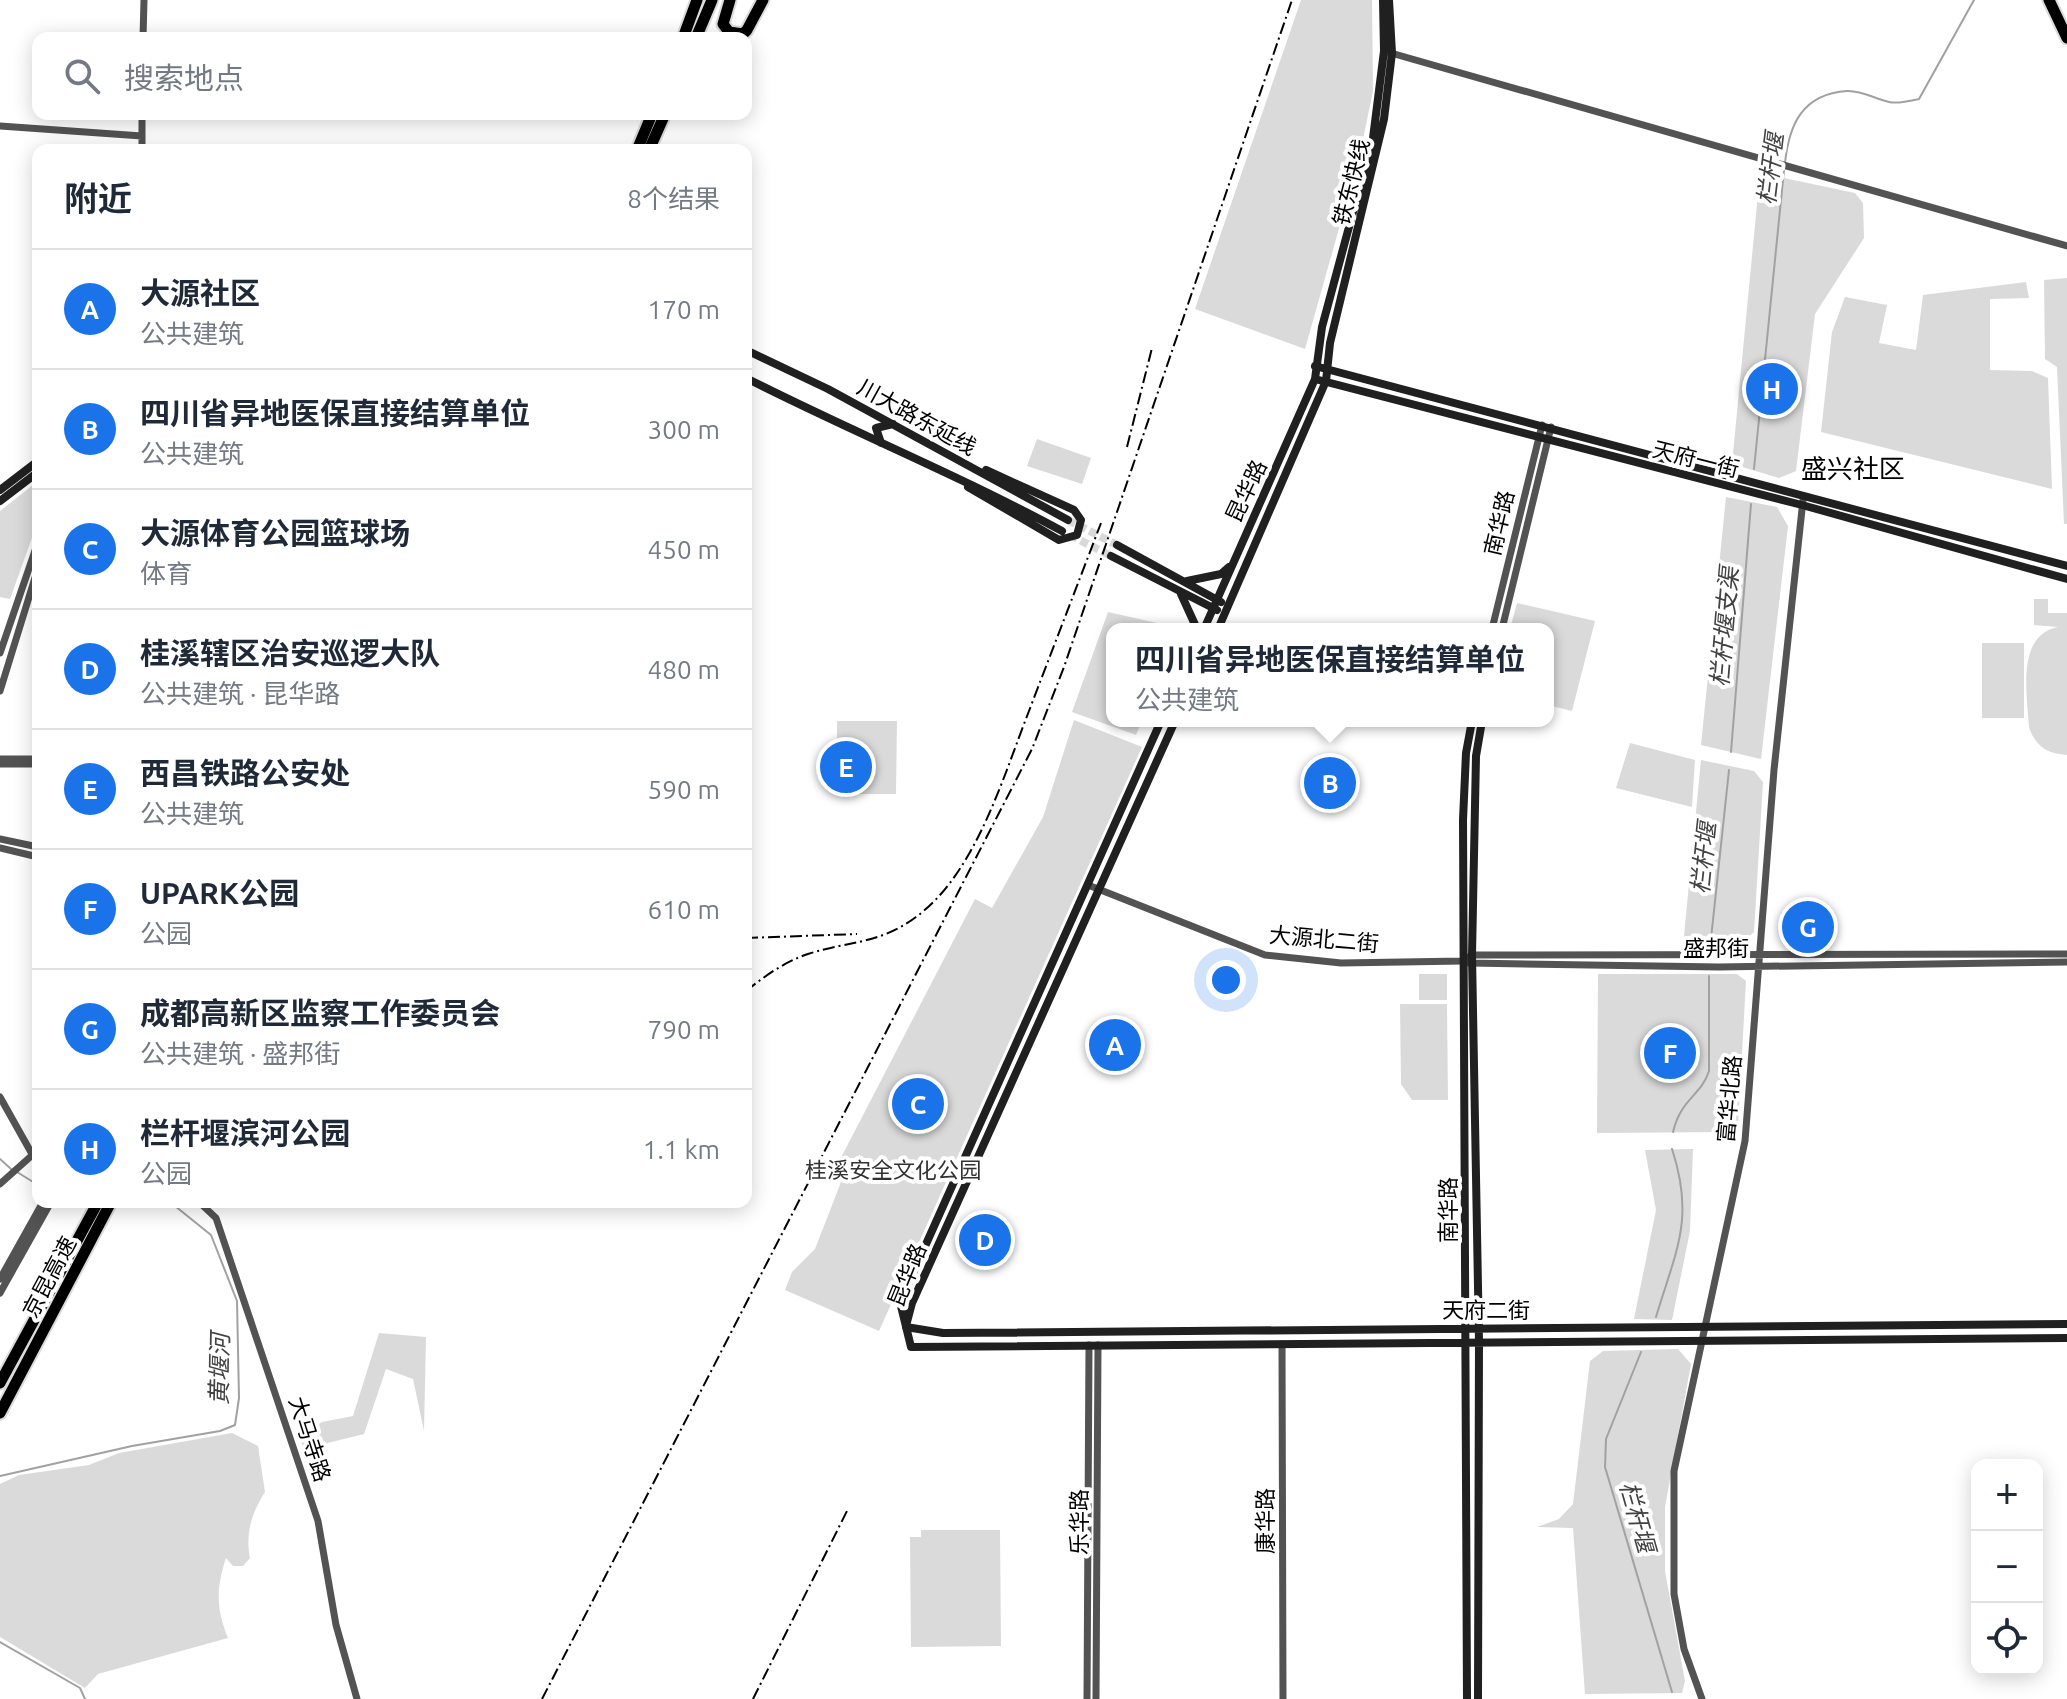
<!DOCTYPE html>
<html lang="zh">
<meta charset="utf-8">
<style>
body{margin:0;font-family:Ubuntu,"Noto Sans SC",sans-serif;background:#f6f6f7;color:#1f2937}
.controls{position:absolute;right:24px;bottom:24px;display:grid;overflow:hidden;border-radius:16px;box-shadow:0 4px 20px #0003}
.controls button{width:72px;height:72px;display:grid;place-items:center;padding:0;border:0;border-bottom:2px solid #e0e1e3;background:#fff;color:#1f2937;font:40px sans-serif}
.you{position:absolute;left:1226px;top:980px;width:28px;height:28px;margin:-20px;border:6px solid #fff;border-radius:50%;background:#1a73e8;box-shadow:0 0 0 12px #1a73e833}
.badge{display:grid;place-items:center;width:52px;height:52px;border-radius:50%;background:#1a73e8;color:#fff;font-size:26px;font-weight:700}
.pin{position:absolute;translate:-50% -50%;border:4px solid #fff;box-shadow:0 2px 8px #0006}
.popup{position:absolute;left:1106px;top:623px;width:448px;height:104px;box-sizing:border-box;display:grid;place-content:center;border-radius:16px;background:#fff;filter:drop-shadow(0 2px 6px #0005);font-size:26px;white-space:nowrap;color:#747a83}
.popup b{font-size:30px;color:#1f2937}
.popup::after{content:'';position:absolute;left:50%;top:100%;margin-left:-16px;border:16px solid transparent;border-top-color:#fff}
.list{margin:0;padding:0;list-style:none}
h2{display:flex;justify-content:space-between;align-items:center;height:104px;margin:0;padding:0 32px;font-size:34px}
h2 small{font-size:26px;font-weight:400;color:#747a83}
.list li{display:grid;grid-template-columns:52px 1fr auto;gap:24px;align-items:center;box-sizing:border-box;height:120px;padding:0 32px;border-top:2px solid #e0e1e3}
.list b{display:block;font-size:30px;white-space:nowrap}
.list p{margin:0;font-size:26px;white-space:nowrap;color:#747a83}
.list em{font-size:26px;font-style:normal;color:#747a83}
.icon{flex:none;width:44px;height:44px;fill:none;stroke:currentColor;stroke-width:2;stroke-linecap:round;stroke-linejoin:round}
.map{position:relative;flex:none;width:2067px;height:1699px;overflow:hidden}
.search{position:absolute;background:#fff;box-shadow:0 4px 20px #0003;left:32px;top:32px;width:720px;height:88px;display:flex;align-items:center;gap:20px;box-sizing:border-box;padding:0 28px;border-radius:16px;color:#747a83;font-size:30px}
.panel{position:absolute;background:#fff;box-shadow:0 4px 20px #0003;left:32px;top:144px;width:720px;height:1064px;border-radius:16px}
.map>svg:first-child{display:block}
.green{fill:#dadada}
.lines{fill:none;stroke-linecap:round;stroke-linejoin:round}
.stream{stroke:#a1a1a1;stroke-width:2}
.secondary-tunnel{stroke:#d9d9d9;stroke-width:8;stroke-dasharray:8 4;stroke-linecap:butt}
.motorway-casing{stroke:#dbdbdb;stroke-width:15}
.tertiary{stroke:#535353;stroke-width:7}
.secondary{stroke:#202020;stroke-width:8}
.motorway{stroke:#000;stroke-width:11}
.rail{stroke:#000;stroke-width:2;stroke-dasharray:12 4 2 4;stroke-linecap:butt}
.labels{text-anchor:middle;stroke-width:8;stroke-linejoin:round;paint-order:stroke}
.street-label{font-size:22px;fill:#000;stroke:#fff}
.park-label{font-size:22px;fill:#313131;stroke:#fff}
.water-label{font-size:24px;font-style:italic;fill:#424242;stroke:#fff}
.quarter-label{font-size:26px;fill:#000;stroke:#fff}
</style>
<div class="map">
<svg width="2067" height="1699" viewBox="0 0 2067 1699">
<rect width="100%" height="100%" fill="#fff"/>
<path class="green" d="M1301,0h71l1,91 -13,63 -55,195 -110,-40z
M1760,173l95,20 8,10 1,35 -49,76 -19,157 -17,7 -47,-14z
M2067,278v246h-3l-7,-157 -12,-8 -1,-79z
M2026,282l3,16 -39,1v71l42,1 16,7 4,111 -231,-57 11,-100 13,-35 42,8 -8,38 37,7 7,-55z
M1037,439l54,19 -9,26 -55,-18z
M38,481v40l-28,78 -10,-2v-86z
M1726,497l51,10 11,19 -27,233 -60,-14z
M2034,599h14v14h19v142c-20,-1 -32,-9 -38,-28 -2,-33 -13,-92 29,-100l-24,-2z
M1517,603l78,18 -23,90 -24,-6v-76h-38z
M1108,612l71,16 -67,1v92h30l-6,14 -64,-23z
M1982,643h42v75h-42z
M1074,720l68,27 -263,584 -94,-41 7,-18 23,-23 26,-67 -10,-5 144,-278 17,9 51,-91z
M837,721h60l-1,73h-43l-1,-10 -15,-1z
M1630,743l65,17 -3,47 -76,-19z
M1701,760l53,11 9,11 -9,150 -19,18 -49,1 -3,-5z
M1447,974v26h-28v-26z
M1598,974h139l9,7 -8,144 -14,7 -127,1z
M1400,1004h47l1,96h-36l-11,-16z
M1693,1149l-3,82 -18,89 -38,-1 22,-109 -11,-60z
M379,1333l47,4 -2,94 -11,-52 -27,-10 -22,65 -61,15 -3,-13 22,-14 31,-6z
M1678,1349l13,15 -26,143v64l20,110 -3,12 -97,1 -12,-166 -36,-1 22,-8 14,-15 17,-143 13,-10z
M232,1433l26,13 7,46c-13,20 -20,42 -15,66l-7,8h-10l-7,-8c-10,30 -10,51 2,80l-130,36 -13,14 -85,-51v-153l19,-9 70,-10 30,-12z
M921,1530h79l1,116 -90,1 -1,-110h11z"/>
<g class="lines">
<path class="stream" d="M1785,163c4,-38 17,-69 62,-72 13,-1 29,8 42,11 9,2 21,-1 30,-3l55,-99
M1754,469l30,-299
M1731,752l20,-248
M1710,948l19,-178
M1673,1132c8,-34 28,-36 36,-61v-95
M0,1159l11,10
M17,1172l21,13
M1656,1317c20,-67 39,-98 16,-168
M1641,1352l-35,87 -1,28 67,225
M0,1476l132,-30 88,-15 15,-6 4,-27 -2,-97 -26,-66 -36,-29 -13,-4
M0,1642l80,46 5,11"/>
<path class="secondary-tunnel" d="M1068,520l49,25
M1070,535l41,21"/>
<g class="motorway-casing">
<path id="motorway" d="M730,0l-7,24 6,8 14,2 4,-4 16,-30
M2049,0l18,38
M683,38l14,-38
M696,38l16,-38
M637,150l15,-36
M649,150l16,-36
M0,1383l98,-181
M0,1413l111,-211"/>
</g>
<path class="tertiary" d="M143,38l1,-38
M1384,51l683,195
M0,126l142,10
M142,150v-36
M1492,629l50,-204
M1502,629l49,-202
M0,653l38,-111
M0,691l38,-123
M0,759h38
M0,764h38
M0,839l38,8
M0,848l38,9
M1088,885l177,70 76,8 122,-2 9,-6 595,-1
M1469,963l250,4 348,-5
M0,1097l32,57
M0,1184l38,-34
M199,1202l17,16 102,303 18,104 21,74
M0,1279l43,-77
M0,1293l51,-91
M1282,1344l1,355
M1087,1699l2,-354
M1096,1699l2,-354
M1702,1699l-18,-50 -10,-55v-123l71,-330 29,-371 29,-270"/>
<path class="secondary" d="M746,350l82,39 240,131
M1315,366l752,200
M746,378c104,53 213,97 316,153
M1315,379l487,126 265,74
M881,443l-5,-15 17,-4
M968,487l91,53 18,-5 4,-15 -7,-10 -88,-40
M0,490l38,-29
M0,501l38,-29
M1117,545l104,57
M1111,556l106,54
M1187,581l34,-7 8,-7
M1181,594l16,35
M1204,629l111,-250 7,-52 51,-189 11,-87 -1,-51
M1218,629l108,-248 4,-38 54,-224 8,-66 -3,-53
M1161,721l-261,581 11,45 1156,-9
M907,1322l5,-19 263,-582
M906,1327l37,6 1124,-9
M1467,1699l-4,-879 3,-67 6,-32
M1478,1699l1,-357 -7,-387 4,-199 6,-35"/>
<use href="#motorway" class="motorway"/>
<path class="rail" d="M1127,447l25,-99
M746,938l111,-4
M746,991c19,-15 38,-29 62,-37 41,-13 72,-10 108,-37 60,-44 87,-140 113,-206 24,-63 48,-125 72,-188
M542,1699l490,-950 32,-82 228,-667
M753,1699l95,-190"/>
</g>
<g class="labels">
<g class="street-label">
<text transform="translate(1351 182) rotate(-76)" y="8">铁东快线</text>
<text transform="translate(917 417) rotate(29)" y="8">川大路东延线</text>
<text transform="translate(1696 459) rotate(14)" y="8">天府一街</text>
<text transform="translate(1246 491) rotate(-65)" y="8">昆华路</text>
<text transform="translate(1499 523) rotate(-77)" y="8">南华路</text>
<text transform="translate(1324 939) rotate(5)" y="8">大源北二街</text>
<text x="1716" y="956">盛邦街</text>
<text transform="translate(1729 1099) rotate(-85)" y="8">富华北路</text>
<text transform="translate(1448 1210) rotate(-90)" y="8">南华路</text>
<text transform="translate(907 1275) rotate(-68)" y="8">昆华路</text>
<text transform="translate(49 1277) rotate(-62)" y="8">京昆高速</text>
<text x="1486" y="1318">天府二街</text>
<text transform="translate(310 1439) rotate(72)" y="8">大马寺路</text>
<text transform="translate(1265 1521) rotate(-90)" y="8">康华路</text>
<text transform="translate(1079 1522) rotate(-90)" y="8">乐华路</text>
</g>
<g class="park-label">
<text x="893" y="1178">桂溪安全文化公园</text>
</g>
<g class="water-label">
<text transform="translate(1771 169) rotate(-83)" y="8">栏杆堰</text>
<text transform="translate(1725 627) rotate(-85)" y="8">栏杆堰支渠</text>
<text transform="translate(1704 858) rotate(-84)" y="8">栏杆堰</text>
<text transform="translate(220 1369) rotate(-89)" y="8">黄堰河</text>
<text transform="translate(1637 1517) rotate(74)" y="8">栏杆堰</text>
</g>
<g class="quarter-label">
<text x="1853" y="478">盛兴社区</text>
</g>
</g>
</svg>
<div class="controls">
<button>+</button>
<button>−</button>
<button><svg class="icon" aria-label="locate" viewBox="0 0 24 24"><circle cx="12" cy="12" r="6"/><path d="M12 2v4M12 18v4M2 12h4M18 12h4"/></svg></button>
</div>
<div class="you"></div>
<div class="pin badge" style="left:1115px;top:1045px">A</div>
<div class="pin badge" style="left:1330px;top:783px">B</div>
<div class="popup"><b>四川省异地医保直接结算单位</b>公共建筑</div>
<div class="pin badge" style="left:918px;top:1104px">C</div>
<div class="pin badge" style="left:985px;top:1240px">D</div>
<div class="pin badge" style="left:846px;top:767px">E</div>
<div class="pin badge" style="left:1670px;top:1053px">F</div>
<div class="pin badge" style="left:1808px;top:927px">G</div>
<div class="pin badge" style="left:1772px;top:389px">H</div>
<div class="search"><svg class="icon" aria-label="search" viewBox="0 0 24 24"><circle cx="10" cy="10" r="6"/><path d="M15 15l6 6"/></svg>搜索地点</div>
<section class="panel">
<h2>附近<small>8个结果</small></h2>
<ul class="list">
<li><span class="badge">A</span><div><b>大源社区</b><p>公共建筑</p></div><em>170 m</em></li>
<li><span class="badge">B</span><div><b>四川省异地医保直接结算单位</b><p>公共建筑</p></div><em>300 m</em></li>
<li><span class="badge">C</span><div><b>大源体育公园篮球场</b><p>体育</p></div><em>450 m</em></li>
<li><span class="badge">D</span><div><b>桂溪辖区治安巡逻大队</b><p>公共建筑 · 昆华路</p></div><em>480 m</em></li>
<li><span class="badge">E</span><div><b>西昌铁路公安处</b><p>公共建筑</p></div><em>590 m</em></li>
<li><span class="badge">F</span><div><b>UPARK公园</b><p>公园</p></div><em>610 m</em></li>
<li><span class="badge">G</span><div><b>成都高新区监察工作委员会</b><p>公共建筑 · 盛邦街</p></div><em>790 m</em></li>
<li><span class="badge">H</span><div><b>栏杆堰滨河公园</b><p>公园</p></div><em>1.1 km</em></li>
</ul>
</section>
</div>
